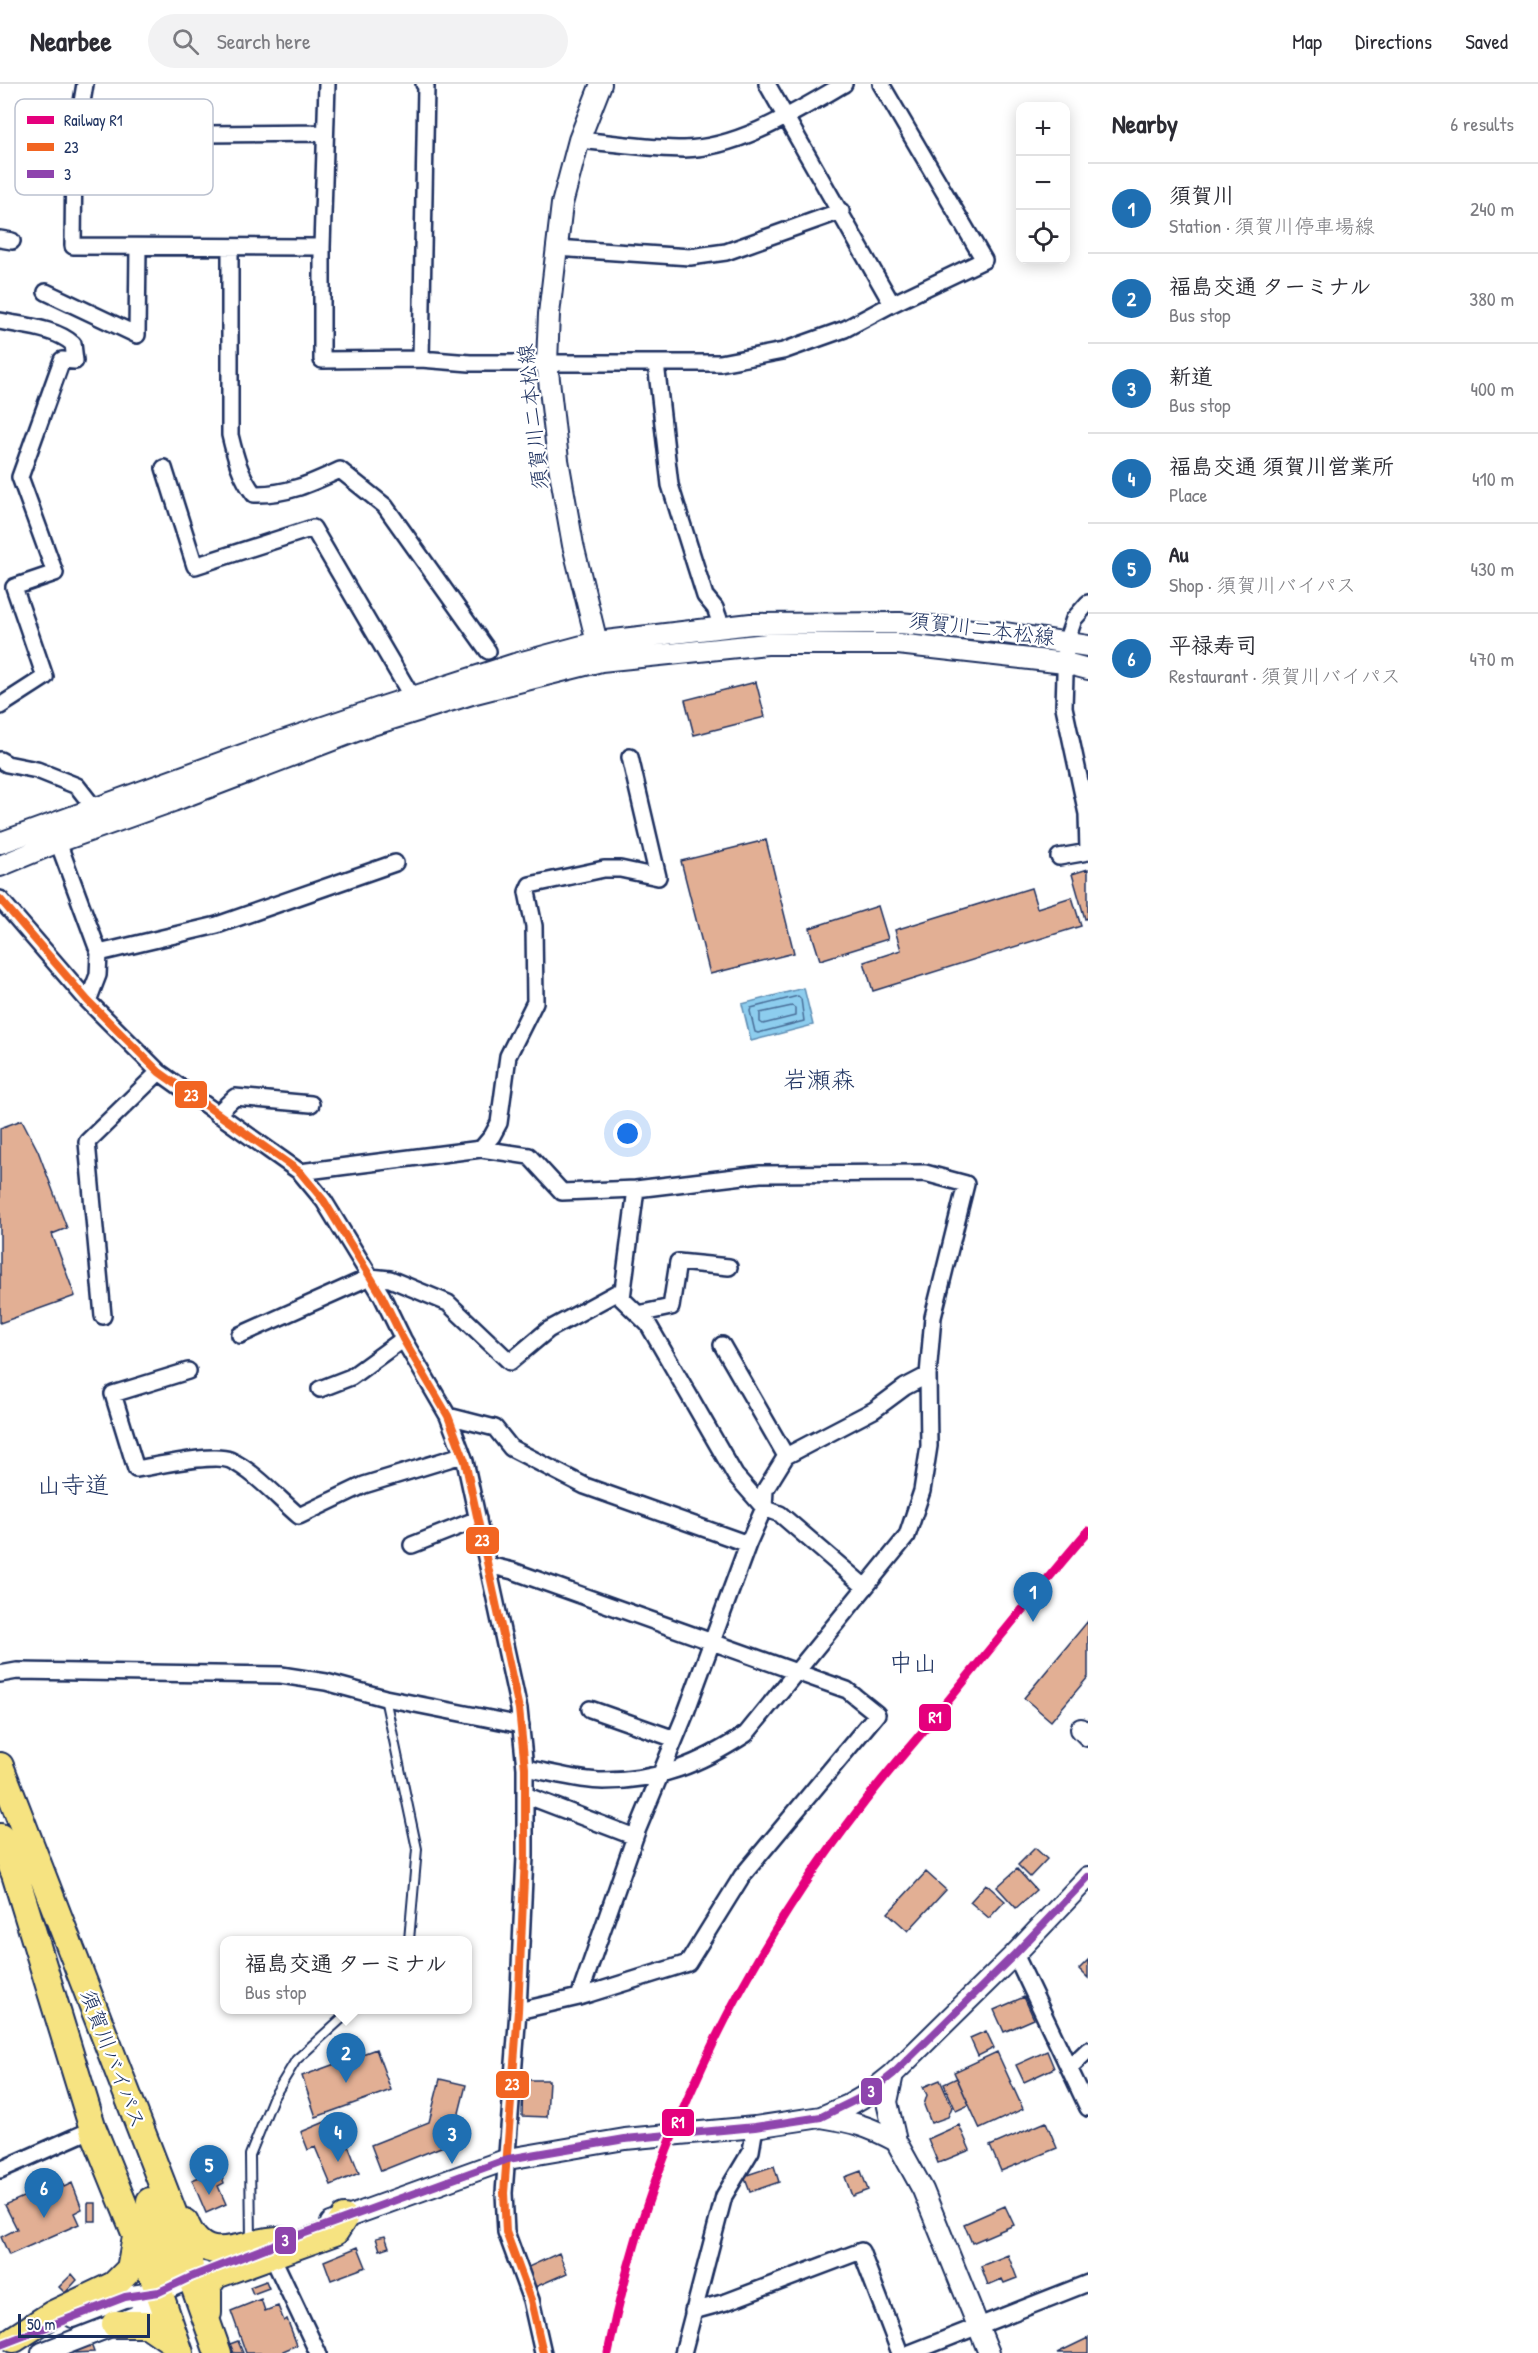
<!DOCTYPE html>
<meta charset="utf-8">
<style>
body{margin:0;font-family:"Patrick Hand","Klee One",sans-serif;background:#f2f2f3;color:#2b2b33}
.controls{position:absolute;right:18px;top:18px;display:grid;overflow:hidden;border-radius:12px;box-shadow:0 3px 15px #0003}
.controls button{width:54px;height:54px;display:grid;place-items:center;padding:0;border:0;border-bottom:2px solid #e1e1e2;background:#fff;color:#2b2b33;font:30px sans-serif}
.scale{position:absolute;left:18px;bottom:15px;width:132px;box-sizing:border-box;padding-left:6px;border:3px solid #1b2f5e;border-top:0;font-size:16px;line-height:21px;white-space:nowrap;color:#1b2f5e;-webkit-text-stroke:4px #fff;paint-order:stroke}
.you{position:absolute;left:628px;top:1050px;width:21px;height:21px;margin:-15px;border:4px solid #fff;border-radius:50%;background:#1a73e8;box-shadow:0 0 0 9px #1a73e833}
.badge{display:grid;place-items:center;width:39px;height:39px;border-radius:50%;background:#1f6fb2;color:#fff;font-size:20px;font-weight:700}
.pin{position:absolute;translate:-50% -50px;filter:drop-shadow(0 2px 3px #0008)}
.pin::after{content:'';position:absolute;top:32px;width:21px;height:18px;background:inherit;clip-path:polygon(0 0,100% 0,50% 100%)}
.popup{position:absolute;left:220px;top:1852px;width:252px;height:78px;box-sizing:border-box;display:grid;place-content:center;border-radius:12px;background:#fff;filter:drop-shadow(0 2px 4px #0005);font-size:20px;white-space:nowrap;color:#7c7c81}
.popup b{font-size:22px;color:#2b2b33}
.popup::after{content:'';position:absolute;left:50%;top:100%;margin-left:-12px;border:12px solid transparent;border-top-color:#fff}
.list{margin:0;padding:0;list-style:none}
h2{display:flex;justify-content:space-between;align-items:center;height:78px;margin:0;padding:0 24px;font-size:26px}
h2 small{font-size:20px;font-weight:400;color:#7c7c81}
.list li{display:grid;grid-template-columns:39px 1fr auto;gap:18px;align-items:center;box-sizing:border-box;height:90px;padding:0 24px;border-top:2px solid #e1e1e2}
.list b{display:block;font-size:22px;white-space:nowrap}
.list p{margin:0;font-size:20px;white-space:nowrap;color:#7c7c81}
.list em{font-size:20px;font-style:normal;color:#7c7c81}
.icon{flex:none;width:33px;height:33px;fill:none;stroke:currentColor;stroke-width:2;stroke-linecap:round;stroke-linejoin:round}
.map{position:relative;flex:none;width:1088px;height:2269px;overflow:hidden}
header{display:flex;align-items:center;gap:36px;box-sizing:border-box;height:84px;padding:0 30px;background:#fff;border-bottom:2px solid #e1e1e2}
header strong{font-size:28px}
nav{display:flex;gap:33px;margin-inline-start:auto;font-size:21px}
.search{width:420px;height:54px;background:#f2f2f3;display:flex;align-items:center;gap:15px;box-sizing:border-box;padding:0 21px;border-radius:33px;color:#7c7c81;font-size:22px}
main{display:flex}
aside{flex:1;background:#fff}
.map>svg:first-child{display:block}
.water{fill:#8dcdee;stroke:#5f8eb4;stroke-width:1.5}
.lines{fill:none;stroke-linecap:round;stroke-linejoin:round}
.shore{stroke:#496e98;stroke-width:1.5}
.building{fill:#e2af94;stroke:#1b2f5e;stroke-width:1.5}
.lane-casing{stroke:#1b2f5e;stroke-width:12}
.street-casing{stroke:#1b2f5e;stroke-width:20}
.secondary-casing{stroke:#1b2f5e;stroke-width:24}
.highway-casing{stroke:#1b2f5e;stroke-width:30}
.lane{stroke:#fff;stroke-width:8}
.street{stroke:#fff;stroke-width:15}
.secondary{stroke:#fff;stroke-width:20}
.highway{stroke:#f6e381;stroke-width:26}
.bus-1-casing{stroke:#fff;stroke-width:12}
.bus-2-casing{stroke:#fff;stroke-width:12}
.bus-1{stroke:#f26522;stroke-width:8}
.bus-2{stroke:#8e44ad;stroke-width:8}
.rail-1-casing{stroke:#fff;stroke-width:14}
.rail-1{stroke:#e5007d;stroke-width:9}
.labels{text-anchor:middle;stroke-width:4.5;stroke-linejoin:round;paint-order:stroke}
.street-label{font-size:21px;fill:#1b2f5e;stroke:#fff}
.quarter-label{font-size:24px;fill:#1b2f5e;stroke:#fff}
.key{fill:#fff;stroke:#bbc1cf;stroke-width:1.5}
.key-label{font-size:16px;fill:#1b2f5e}
.line-badge{stroke:#fff;stroke-width:2}
.badge-label{font-size:16px;text-anchor:middle;font-weight:bold;fill:#fff}
</style>
<header>
<strong>Nearbee</strong>
<div class="search"><svg class="icon" aria-label="search" viewBox="0 0 24 24"><circle cx="10" cy="10" r="6"/><path d="M15 15l6 6"/></svg>Search here</div>
<nav><a>Map</a><a>Directions</a><a>Saved</a></nav>
</header>
<main>
<div class="map">
<svg width="1088" height="2269" viewBox="0 0 1088 2269">
<rect width="100%" height="100%" fill="#fff"/>
<filter id="ink" filterUnits="userSpaceOnUse"><feTurbulence type="fractalNoise" baseFrequency=".0167" numOctaves="2"/><feDisplacementMap in="SourceGraphic" scale="12" xChannelSelector="R" yChannelSelector="G"/><feConvolveMatrix kernelMatrix="1 2 1 2 8 2 1 2 1" color-interpolation-filters="sRGB"/></filter>
<g filter="url(#ink)">
<path class="water" d="M804,904l9,37 -62,16 -9,-37z"/>
<g class="lines">
<path class="shore" d="M798,912l3,3 3,22 -46,12 -3,-1 -5,-21 1,-3z
M792,922l3,2v8l-32,8 -3,-2v-9z"/>
</g>
<path class="building" d="M756,598l9,35 -71,18 -9,-35z
M766,756l28,113 -84,21 -29,-113z
M1088,785v49l-3,1 -13,-45z
M1031,804l6,20 35,-11 9,29 -208,65 -9,-29 37,-12 -6,-20z
M878,822l10,33 -68,21 -10,-32z
M22,1036l16,31 29,77 -15,6 23,62 -75,27v-195z
M1088,1537v56l-37,44 -27,-23z
M1035,1764l12,11 -17,18 -12,-12z
M1017,1785l19,21 -20,18 -19,-21z
M926,1788l20,18 -38,41 -20,-18z
M986,1800l19,17 -16,17 -19,-16z
M1088,1876v18l-9,-9z
M1024,1913l10,22 -30,13 -10,-22z
M986,1947l8,17 -16,8 -8,-18z
M376,1965l15,41 -75,27 -14,-41z
M1047,1967l7,17 -30,14 -8,-17z
M997,1968l26,57 -43,20 -26,-57z
M957,1994l12,27 -13,6 -12,-27z
M440,1995l26,6 -10,40 5,14 -80,32 -10,-26 58,-23z
M523,1996h26l-2,37 -25,-1z
M940,1996l12,27 -4,10 -17,6 -7,-18 3,-10 -4,-8z
M337,2033l22,56 -28,12 -16,-38 -7,3 -7,-18z
M1046,2038l11,26 -56,23 -11,-25z
M959,2041l11,25 -32,13 -10,-24z
M774,2082l5,16 -29,10 -6,-16z
M219,2085l5,14 -6,3 8,18 -20,9 -14,-33z
M861,2087l7,19 -16,6 -7,-19z
M61,2096l3,7 8,-4 10,26 -8,4 5,11 -70,31 -8,-18 16,-8 -12,-24z
M88,2119h8v18h-8z
M1005,2122l9,19 -42,18 -8,-19z
M385,2152l4,11 -9,3 -4,-12z
M358,2163l8,20 -35,13 -7,-19z
M559,2169l8,20 -32,14 -9,-19z
M1008,2171l9,23 -13,5 -2,-4 -14,6 -7,-19z
M72,2190l5,6 -12,13 -6,-6z
M266,2197l3,7 -16,6 -3,-7z
M261,2215l4,12 13,-5 6,15 3,-2 10,26 -14,6v2h-37l-15,-42z
M1088,2254v15h-31z
M238,2257l5,12h-9l-4,-9z
M91,2260l3,8 -19,1 -1,-3z"/>
<g class="lines">
<g class="lane-casing">
<path id="lane" d="M385,1614l32,151 -8,91
M251,2158l-1,-87 23,-57 23,-38 55,-50"/>
</g>
<g class="street-casing">
<path id="street" d="M85,0l-11,66 -1,96 249,1
M327,0l-5,163v113l99,-1 49,4h250l63,-12 62,-22 47,-25 92,-44 -103,-176
M767,0l125,220
M78,51l247,-2
M579,56c35,3 71,9 105,9 56,-1 113,-38 160,-65
M0,155l12,2
M230,164v187c5,21 10,41 24,59 32,1 58,-11 86,-24l45,36 103,145
M556,164l134,9 36,-5 115,-41
M46,208l91,43 1,-88
M0,237c22,5 56,7 73,23l2,17 -13,-1 -42,117 35,96 -41,14 31,90 -45,29
M421,275l5,-273 -2,-2
M656,279l14,122 35,111 10,12 7,19
M164,384l31,98 118,-38 99,169
M0,676l7,4 30,6 40,16 18,23
M58,758l41,111 -1,22 -10,26
M1059,773l29,-5 -1,-38 -23,-107 2,-65 8,-23 14,-16
M0,815l88,102 71,71 141,100 24,29 58,95 21,43 45,77 17,45 54,248 6,59v88l-7,155 -14,182 2,39 25,68 12,53
M99,869l118,-28 178,-62
M217,1030l18,-17 76,7
M481,1065l11,-13 7,-13 9,-67 27,-54 -1,-76 -7,-34 3,-7 74,-16h16l38,8 -28,-120
M300,1088l181,-23 48,7 33,36 74,-3
M638,1230l33,-7 7,-45 51,5
M103,1232l-16,-174 72,-70
M240,1251l130,-58 20,2 58,24 62,59 38,-32 68,-37 32,31 87,151 29,33 16,6 85,73
M722,1261l64,111
M188,1287l-75,23 23,75c21,-3 76,-16 94,-9 24,11 49,39 69,56l65,-31 98,-30
M320,1305l31,-12 52,-38
M448,1332l47,12 16,20 74,38 163,58
M412,1461l66,-26
M488,1481l25,6 334,119 30,24 -135,162 -54,87 -109,34 -61,14
M0,1590l17,-3 264,4 45,7 59,16 136,27
M590,1625l85,30
M525,1684c24,4 55,13 78,13 56,0 97,-17 143,-47l161,-198 15,-45 7,-45 -1,-71 5,-58 33,-133 -41,-11 -165,1 -124,15 -14,109
M525,1711l110,42
M1015,1870l73,154
M579,1913l58,-166 48,-116 63,-171 16,-36 1,-18 21,-34 88,-46 31,-23 23,-12
M1069,1984l19,-18
M0,2086l93,-41
M272,2172l46,97
M693,2227l33,-9 135,-51 39,102
M683,2269l41,-157 27,-45 4,-24
M910,2269l178,-70"/>
</g>
<g class="secondary-casing">
<path id="secondary" d="M600,571l-27,-110 -15,-85 -11,-98 2,-48 13,-110 17,-64 22,-56
M0,759l253,-92 132,-45 130,-42 82,-22 154,-18 149,-1 105,10 83,13
M0,782l58,-24 115,-41 199,-76 103,-32 126,-32 166,-17h131l167,19 23,6
M1081,1645l7,7
M893,1990l-6,28 9,39 27,49 66,163
M821,2033c32,5 47,9 75,24
M331,2139l177,-64 117,-20 130,-12 66,-10 28,-12 19,-11 25,-20 122,-120 73,-77
M73,2233l52,-20 34,-5 44,-20
M42,2269l95,-37 22,-24"/>
</g>
<g class="highway-casing">
<path id="highway" d="M0,1682l188,485 3,26 27,76
M0,1753l15,37 78,255 66,163 21,61
M150,2117c13,35 29,56 9,91
M185,2138c21,53 63,15 101,18
M208,2229v-28l8,-10 119,-43 9,-14
M115,2240h32l29,20
M14,2255l39,-25 61,-29 16,-16 6,-32"/>
</g>
<use href="#lane" class="lane"/>
<use href="#street" class="street"/>
<use href="#secondary" class="secondary"/>
<use href="#highway" class="highway"/>
<g class="bus-1-casing">
<path id="bus-1" d="M0,815l88,102 71,71 141,100 24,29 58,95 21,43 45,77 17,45 54,248 6,59v88l-7,155 -14,182 2,39 25,68 12,53"/>
</g>
<g class="bus-2-casing">
<path id="bus-2" d="M0,2261l125,-48 34,-5 32,-15 95,-37 222,-81 117,-20 130,-12 66,-10 47,-23 25,-20 122,-120 73,-77"/>
</g>
<use href="#bus-1" class="bus-1"/>
<use href="#bus-2" class="bus-2"/>
<g class="rail-1-casing">
<path id="rail-1" d="M608,2269c39,-197 129,-387 252,-545 26,-35 56,-67 83,-101 48,-59 95,-118 145,-176"/>
</g>
<use href="#rail-1" class="rail-1"/>
</g>
</g>
<g class="labels">
<g class="street-label">
<text transform="translate(533 333) rotate(-96)" y="7">須賀川二本松線</text>
<text transform="translate(982 545) rotate(7)" y="7">須賀川二本松線</text>
<text transform="translate(113 1975) rotate(69)" y="7">須賀川バイパス</text>
</g>
<g class="quarter-label">
<text x="819" y="1004">岩瀬森</text>
<text x="73" y="1409">山寺道</text>
<text x="913" y="1587">中山</text>
</g>
</g>
<rect x="15" y="15" width="198" height="96" rx="9" class="key"/>
<rect x="27" y="32" width="27" height="8" fill="#e5007d"/>
<rect x="27" y="59" width="27" height="8" fill="#f26522"/>
<rect x="27" y="86" width="27" height="8" fill="#8e44ad"/>
<g class="key-label">
<text x="64" y="42">Railway R1</text>
<text x="64" y="69">23</text>
<text x="64" y="96">3</text>
</g>
<g class="line-badge">
<rect x="174" y="996" width="34" height="29" rx="6" fill="#f26522"/>
<rect x="465" y="1442" width="35" height="29" rx="6" fill="#f26522"/>
<rect x="918" y="1619" width="34" height="29" rx="6" fill="#e5007d"/>
<rect x="495" y="1986" width="35" height="29" rx="6" fill="#f26522"/>
<rect x="860" y="1993" width="23" height="29" rx="6" fill="#8e44ad"/>
<rect x="661" y="2024" width="34" height="29" rx="6" fill="#e5007d"/>
<rect x="274" y="2142" width="23" height="29" rx="6" fill="#8e44ad"/>
</g>
<g class="badge-label">
<text x="191" y="1017">23</text>
<text x="482" y="1462">23</text>
<text x="935" y="1639">R1</text>
<text x="512" y="2006">23</text>
<text x="871" y="2013">3</text>
<text x="678" y="2044">R1</text>
<text x="285" y="2162">3</text>
</g>
</svg>
<div class="controls">
<button>+</button>
<button>−</button>
<button><svg class="icon" aria-label="locate" viewBox="0 0 24 24"><circle cx="12" cy="12" r="6"/><path d="M12 2v4M12 18v4M2 12h4M18 12h4"/></svg></button>
</div>
<div class="scale">50 m</div>
<div class="you"></div>
<div class="pin badge" style="left:1033px;top:1538px">1</div>
<div class="pin badge" style="left:346px;top:1999px">2</div>
<div class="popup"><b>福島交通 ターミナル</b>Bus stop</div>
<div class="pin badge" style="left:452px;top:2080px">3</div>
<div class="pin badge" style="left:338px;top:2078px">4</div>
<div class="pin badge" style="left:209px;top:2111px">5</div>
<div class="pin badge" style="left:44px;top:2134px">6</div>
</div>
<aside>
<h2>Nearby<small>6 results</small></h2>
<ul class="list">
<li><span class="badge">1</span><div><b>須賀川</b><p>Station · 須賀川停車場線</p></div><em>240 m</em></li>
<li><span class="badge">2</span><div><b>福島交通 ターミナル</b><p>Bus stop</p></div><em>380 m</em></li>
<li><span class="badge">3</span><div><b>新道</b><p>Bus stop</p></div><em>400 m</em></li>
<li><span class="badge">4</span><div><b>福島交通 須賀川営業所</b><p>Place</p></div><em>410 m</em></li>
<li><span class="badge">5</span><div><b>Au</b><p>Shop · 須賀川バイパス</p></div><em>430 m</em></li>
<li><span class="badge">6</span><div><b>平禄寿司</b><p>Restaurant · 須賀川バイパス</p></div><em>470 m</em></li>
</ul>
</aside>
</main>
